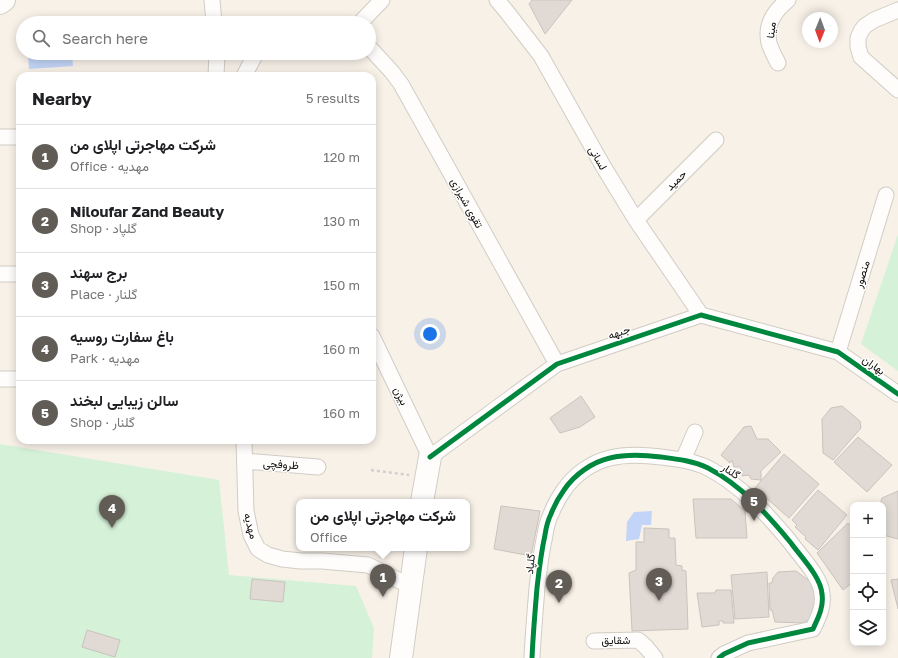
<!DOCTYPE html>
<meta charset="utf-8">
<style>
body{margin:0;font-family:"Golos Text",Vazirmatn,sans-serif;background:#f2f2f2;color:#202124}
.controls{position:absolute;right:12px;bottom:12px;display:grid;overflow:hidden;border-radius:8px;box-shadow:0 2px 10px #0003}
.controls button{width:36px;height:36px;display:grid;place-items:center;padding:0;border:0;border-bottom:1px solid #e0e0e0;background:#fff;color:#202124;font:20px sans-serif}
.compass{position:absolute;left:802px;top:12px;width:36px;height:36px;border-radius:50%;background:#fff;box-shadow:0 2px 10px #0003;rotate:181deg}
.you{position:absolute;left:430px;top:334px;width:14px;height:14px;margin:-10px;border:3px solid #fff;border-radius:50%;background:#1a73e8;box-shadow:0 0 0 6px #1a73e833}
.badge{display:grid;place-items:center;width:26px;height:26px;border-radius:50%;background:#615c55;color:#fff;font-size:13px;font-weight:700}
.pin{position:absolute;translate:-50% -33px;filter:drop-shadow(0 1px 2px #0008)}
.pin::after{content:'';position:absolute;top:21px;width:14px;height:12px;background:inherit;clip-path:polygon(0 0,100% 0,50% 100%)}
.popup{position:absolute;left:296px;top:499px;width:174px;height:52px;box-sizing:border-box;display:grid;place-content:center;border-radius:8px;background:#fff;filter:drop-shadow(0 1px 3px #0005);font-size:13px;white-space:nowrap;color:#757577}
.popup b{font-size:15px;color:#202124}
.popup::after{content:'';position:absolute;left:50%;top:100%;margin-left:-8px;border:8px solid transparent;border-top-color:#fff}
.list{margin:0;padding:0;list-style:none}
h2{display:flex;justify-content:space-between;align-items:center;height:52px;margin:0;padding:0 16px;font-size:17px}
h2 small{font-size:13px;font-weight:400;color:#757577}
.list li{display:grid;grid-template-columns:26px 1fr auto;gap:12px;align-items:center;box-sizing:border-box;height:64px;padding:0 16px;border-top:1px solid #e0e0e0}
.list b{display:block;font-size:15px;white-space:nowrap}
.list p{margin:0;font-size:13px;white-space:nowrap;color:#757577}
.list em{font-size:13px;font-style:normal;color:#757577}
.icon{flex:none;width:22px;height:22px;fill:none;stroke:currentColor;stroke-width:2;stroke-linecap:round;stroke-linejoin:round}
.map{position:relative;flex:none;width:898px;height:658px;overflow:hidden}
.search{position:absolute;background:#fff;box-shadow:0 2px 10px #0003;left:16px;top:16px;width:360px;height:44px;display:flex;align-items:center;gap:10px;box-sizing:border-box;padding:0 14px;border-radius:22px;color:#757577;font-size:15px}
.panel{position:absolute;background:#fff;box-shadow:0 2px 10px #0003;left:16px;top:72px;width:360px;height:372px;border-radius:12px}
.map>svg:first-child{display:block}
.green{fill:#d5f1d8}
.water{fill:#c2d4f7}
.building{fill:#e1dad4;stroke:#cac3bd}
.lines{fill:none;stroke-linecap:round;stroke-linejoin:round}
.street-casing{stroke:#d1ccc4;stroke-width:17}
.secondary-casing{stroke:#d1ccc4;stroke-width:24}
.highway-casing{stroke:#d1ccc4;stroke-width:24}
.path{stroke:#d1cfcd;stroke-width:2.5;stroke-dasharray:3 3;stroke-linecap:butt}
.street{stroke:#fefdfc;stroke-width:15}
.secondary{stroke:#fefdfc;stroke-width:22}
.highway{stroke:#fefdfc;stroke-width:22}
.cycleway-casing{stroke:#fff;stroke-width:8}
.cycleway{stroke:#00873e;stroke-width:5}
.labels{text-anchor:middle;stroke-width:3;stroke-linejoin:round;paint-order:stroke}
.street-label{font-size:11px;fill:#0f0b06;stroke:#fff}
</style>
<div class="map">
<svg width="898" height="658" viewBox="0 0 898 658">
<rect width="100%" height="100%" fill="#f8f1e8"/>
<path class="green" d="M898,234v137l-37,-27z
M0,444l219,36 10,95 127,11 18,42 -2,30h-372z"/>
<path class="water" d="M28,53h44l1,13 -44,3z
M652,511l-1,14h-9l-3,14 -13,2 1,-19 7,-10z"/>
<path class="building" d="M532,0h40l-27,34 -16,-30z
M581,396l14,21 -15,10 -20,6 -10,-15z
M842,406l18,15 1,7 -28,32 -10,-7 -1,-34 9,-11z
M751,426l6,13h11l13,13 -20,19v9l-10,-1 -2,-4 -7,1v-6l-2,-3h-6l-2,-7 -2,3 -9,-8 23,-28z
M858,437l34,28 -25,27 -33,-30z
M784,454l35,30 -30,34 -34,-30z
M818,490l29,25 -29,35 -13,-11 1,-2 -11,-10 2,-2 -5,-5z
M898,491v48l-15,-4v-30h-3l2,-7z
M693,499h38l14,12 2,27h-51z
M501,506l39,5 -9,45 -37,-7z
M848,523l5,7v52l-10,8 -26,-37z
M644,528l25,1v9h6l1,27 6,1v4l4,1 2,58 -56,2 -3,-58 7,-3v-28h8z
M796,571l16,12 8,19 -7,15 -10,6 -28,-1 -3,-12h-2l-1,-27h3l1,-5 5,-6z
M767,572l2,45 -34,2 -4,-44z
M252,579l33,3 -2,20 -33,-3z
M898,579v30l-7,-29z
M716,590h15l3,33h-11v-2h-4v4l-17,2 -5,-34h18z
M87,630l33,10 -5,17 -33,-10z"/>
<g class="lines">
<g class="street-casing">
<path id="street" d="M212,0l2,23
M497,0l10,12 34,44 62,110 33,54 65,95
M898,10l-24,10 -9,6 -4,5 -3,7v9l3,10 37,33
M360,23l22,-23
M369,47l23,25 9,12 156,280
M778,63c-3,-6 -7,-13 -9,-20 -4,-18 5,-32 19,-43
M216,76l1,-23
M244,76l12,-23
M0,137h20
M636,220l80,-80
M0,274h20
M372,336l58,121 127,-93 144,-49 137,37 60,42
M838,352l48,-157
M0,379h20
M244,440l2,71 5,24 7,14 10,6 14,4 19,2h21l46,4 42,21
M683,460l12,-28
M245,461l73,6
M594,641l44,-1 8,7 9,11
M532,658c1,-23 3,-46 5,-70 2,-18 4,-35 8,-53 1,-7 3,-15 6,-21 3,-8 8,-17 13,-24 10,-15 28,-28 46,-32 16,-4 35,-3 51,-1 16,2 33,4 47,11 33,17 60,47 83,75 10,14 30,34 31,51 2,13 -4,24 -9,35l-65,14 -24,11 -5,4"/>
</g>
<g class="secondary-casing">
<path id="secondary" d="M422,502l8,-45
M401,658l15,-110"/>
</g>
<g class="highway-casing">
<path id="highway" d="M0,3l4,-3"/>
</g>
<path class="path" d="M371,470l38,5"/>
<use href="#street" class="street"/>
<use href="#secondary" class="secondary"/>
<use href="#highway" class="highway"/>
<g class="cycleway-casing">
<path id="cycleway" d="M430,457l127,-93 144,-49 137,37 60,42
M532,658c1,-23 3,-46 5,-70 2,-18 4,-35 8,-53 1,-7 3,-15 6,-21 3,-8 8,-17 13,-24 10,-15 28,-28 46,-32 16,-4 35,-3 51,-1 16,2 33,4 47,11 33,17 60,47 83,75 10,14 30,34 31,51 2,13 -4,24 -9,35l-65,14 -24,11 -5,4"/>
</g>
<use href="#cycleway" class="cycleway"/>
</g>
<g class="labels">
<g class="street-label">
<text transform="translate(771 30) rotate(-83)" y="4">مینا</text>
<text transform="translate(598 158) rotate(60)" y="4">لسانی</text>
<text transform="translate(676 180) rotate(-45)" y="4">حمید</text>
<text transform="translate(467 203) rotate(61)" y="4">تقوی شیرازی</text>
<text transform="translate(862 274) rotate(-73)" y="4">منصور</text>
<text transform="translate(619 332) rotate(-19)" y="4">جبهه</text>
<text transform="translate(874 365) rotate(35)" y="4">بهاران</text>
<text transform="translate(401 396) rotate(64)" y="4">بیژن</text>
<text transform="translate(281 464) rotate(4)" y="4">ظروفچی</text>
<text transform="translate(731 471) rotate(35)" y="4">گلنار</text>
<text transform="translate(251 526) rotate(75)" y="4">مهدیه</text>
<text transform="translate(530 564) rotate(-84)" y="4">گلپاد</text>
<text transform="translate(616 640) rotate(-1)" y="4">شقایق</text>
</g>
</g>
</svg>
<div class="controls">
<button>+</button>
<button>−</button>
<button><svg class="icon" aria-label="locate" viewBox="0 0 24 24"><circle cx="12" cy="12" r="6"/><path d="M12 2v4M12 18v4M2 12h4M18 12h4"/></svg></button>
<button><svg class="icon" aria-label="layers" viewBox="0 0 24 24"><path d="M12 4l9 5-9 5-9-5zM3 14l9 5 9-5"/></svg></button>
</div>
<svg class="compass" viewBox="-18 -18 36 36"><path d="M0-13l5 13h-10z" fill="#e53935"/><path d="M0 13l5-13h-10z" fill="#757577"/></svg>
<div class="you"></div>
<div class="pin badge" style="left:383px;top:597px">1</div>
<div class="popup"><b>شرکت مهاجرتی اپلای من</b>Office</div>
<div class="pin badge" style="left:559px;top:603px">2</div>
<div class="pin badge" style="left:659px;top:601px">3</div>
<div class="pin badge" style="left:112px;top:528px">4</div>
<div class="pin badge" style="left:754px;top:521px">5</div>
<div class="search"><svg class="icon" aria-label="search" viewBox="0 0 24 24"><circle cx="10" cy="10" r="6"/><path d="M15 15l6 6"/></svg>Search here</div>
<section class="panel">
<h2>Nearby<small>5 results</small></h2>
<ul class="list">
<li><span class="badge">1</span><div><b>شرکت مهاجرتی اپلای من</b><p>Office · مهدیه</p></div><em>120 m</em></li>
<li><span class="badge">2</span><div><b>Niloufar Zand Beauty</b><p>Shop · گلپاد</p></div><em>130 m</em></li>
<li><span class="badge">3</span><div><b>برج سهند</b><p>Place · گلنار</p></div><em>150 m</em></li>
<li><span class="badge">4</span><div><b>باغ سفارت روسیه</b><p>Park · مهدیه</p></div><em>160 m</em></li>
<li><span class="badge">5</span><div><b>سالن زیبایی لبخند</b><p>Shop · گلنار</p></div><em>160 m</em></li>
</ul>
</section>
</div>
